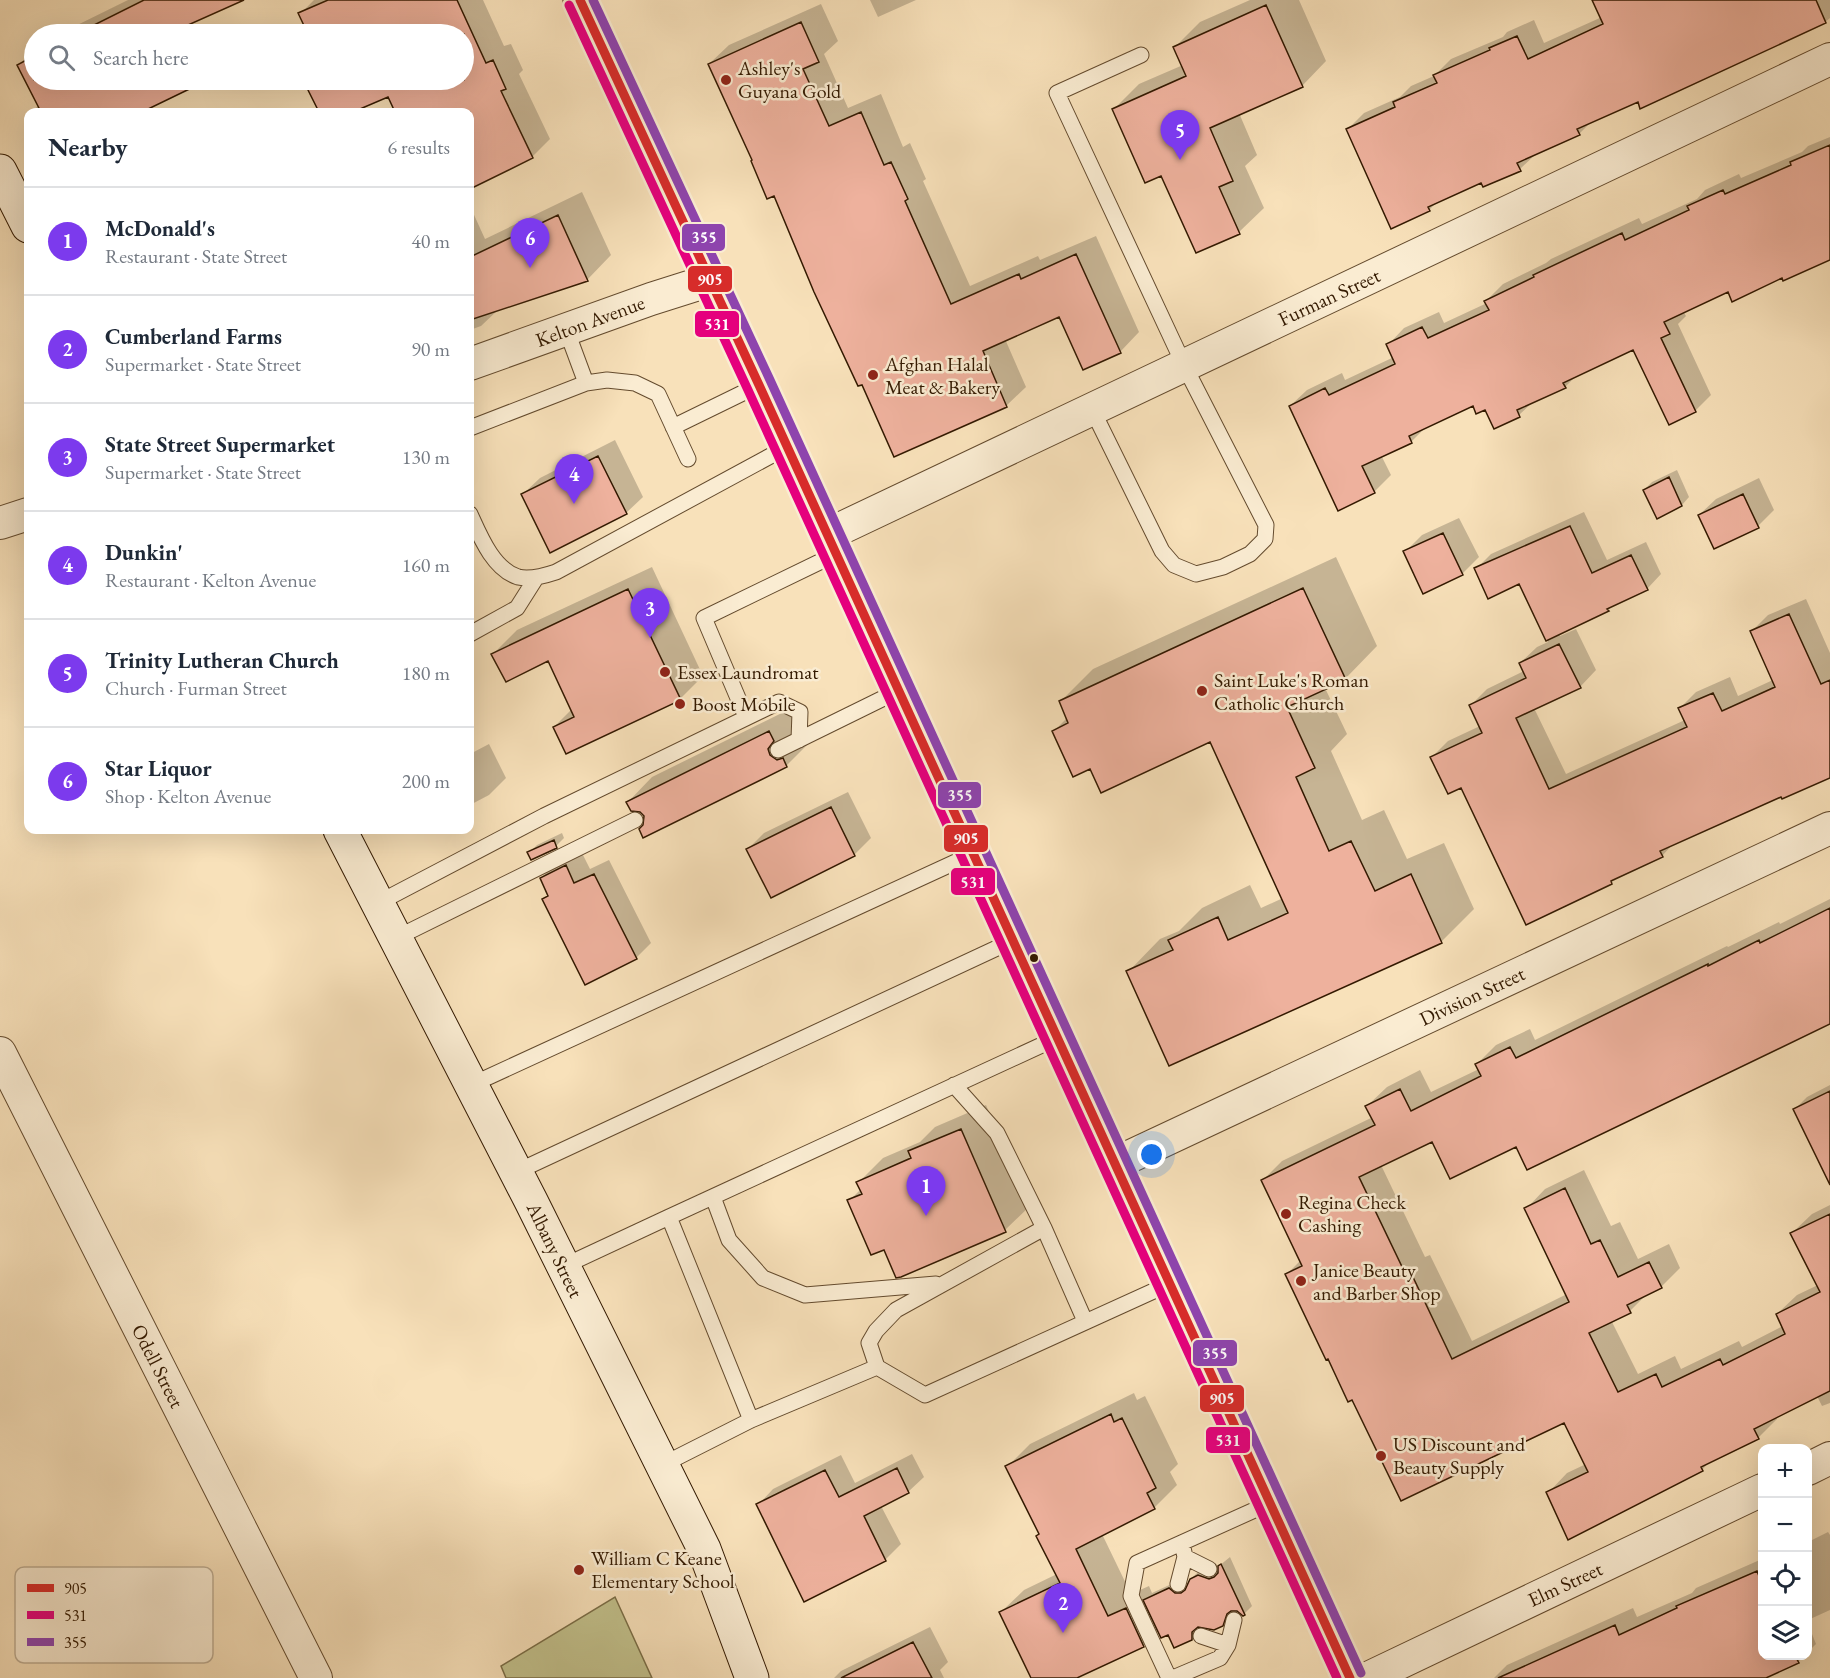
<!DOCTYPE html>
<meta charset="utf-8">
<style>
body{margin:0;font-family:"EB Garamond",serif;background:#f6f6f7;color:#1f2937}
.controls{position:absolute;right:18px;bottom:18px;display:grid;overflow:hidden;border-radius:12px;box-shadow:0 6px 24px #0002}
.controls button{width:54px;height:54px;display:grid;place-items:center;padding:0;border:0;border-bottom:2px solid #e0e1e3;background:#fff;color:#1f2937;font:30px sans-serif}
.you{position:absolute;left:1152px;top:1155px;width:21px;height:21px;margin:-15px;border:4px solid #fff;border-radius:50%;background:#1a73e8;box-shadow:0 0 0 9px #1a73e833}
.badge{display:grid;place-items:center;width:39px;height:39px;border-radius:50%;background:#7c3aed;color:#fff;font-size:20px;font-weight:700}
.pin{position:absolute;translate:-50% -50px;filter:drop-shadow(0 2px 3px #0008)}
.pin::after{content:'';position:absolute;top:32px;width:21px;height:18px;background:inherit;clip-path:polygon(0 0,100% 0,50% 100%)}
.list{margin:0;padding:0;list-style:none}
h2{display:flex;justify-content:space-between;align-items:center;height:78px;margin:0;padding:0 24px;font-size:26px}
h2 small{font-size:20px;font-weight:400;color:#747a83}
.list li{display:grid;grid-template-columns:39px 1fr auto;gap:18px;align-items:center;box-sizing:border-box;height:108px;padding:0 24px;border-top:2px solid #e0e1e3}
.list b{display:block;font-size:22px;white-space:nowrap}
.list p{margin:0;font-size:20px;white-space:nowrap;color:#747a83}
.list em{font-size:20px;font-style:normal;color:#747a83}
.icon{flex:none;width:33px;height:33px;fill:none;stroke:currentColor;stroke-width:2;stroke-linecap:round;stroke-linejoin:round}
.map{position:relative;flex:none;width:1830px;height:1678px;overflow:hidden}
.search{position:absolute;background:#fff;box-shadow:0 6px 24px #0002;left:24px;top:24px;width:450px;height:66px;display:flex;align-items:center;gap:15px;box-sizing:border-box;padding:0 21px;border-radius:33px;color:#747a83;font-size:22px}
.panel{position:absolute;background:#fff;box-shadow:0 6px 24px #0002;left:24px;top:108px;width:450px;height:726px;border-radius:12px}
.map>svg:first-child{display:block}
.green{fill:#c2c18c;stroke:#7a6d46;stroke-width:1.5}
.shadow{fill:#0003}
.building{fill:#eeb19d;stroke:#331900;stroke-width:1.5}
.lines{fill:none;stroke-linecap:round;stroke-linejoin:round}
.lane-casing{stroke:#644b2e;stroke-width:17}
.street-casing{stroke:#644b2e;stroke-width:34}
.secondary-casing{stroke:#331900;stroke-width:35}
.primary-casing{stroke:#331900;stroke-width:35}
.lane{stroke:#faecd2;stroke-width:15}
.street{stroke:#faecd2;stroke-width:32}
.secondary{stroke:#faecd2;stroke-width:33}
.primary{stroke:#f8e1ba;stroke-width:33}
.bus-1-casing{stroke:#faecd2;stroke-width:14}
.bus-2-casing{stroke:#faecd2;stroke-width:14}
.bus-3-casing{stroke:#faecd2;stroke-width:14}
.bus-1{stroke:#d72c2a;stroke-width:9}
.bus-2{stroke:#e5007d;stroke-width:9}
.bus-3{stroke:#8e44ad;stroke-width:9}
.poi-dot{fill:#8f2418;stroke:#faecd2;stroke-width:2}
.bus-dot{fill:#331900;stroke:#faecd2;stroke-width:2}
.labels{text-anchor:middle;stroke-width:5;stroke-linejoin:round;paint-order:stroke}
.poi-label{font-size:20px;fill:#331900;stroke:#faecd2;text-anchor:start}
.street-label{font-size:20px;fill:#331900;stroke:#faecd2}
.key{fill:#faecd2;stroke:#bead93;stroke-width:1.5}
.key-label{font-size:16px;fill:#331900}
.line-badge{stroke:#faecd2;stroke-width:2}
.badge-label{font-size:16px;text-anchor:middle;font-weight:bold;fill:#fff}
</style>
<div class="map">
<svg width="1830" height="1678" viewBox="0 0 1830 1678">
<rect width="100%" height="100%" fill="#f8e1ba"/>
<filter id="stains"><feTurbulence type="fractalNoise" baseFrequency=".00333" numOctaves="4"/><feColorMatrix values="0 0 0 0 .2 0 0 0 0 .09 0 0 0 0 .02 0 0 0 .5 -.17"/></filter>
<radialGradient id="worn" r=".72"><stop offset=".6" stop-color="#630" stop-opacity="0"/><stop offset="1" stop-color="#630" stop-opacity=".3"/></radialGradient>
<path class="green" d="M615,1597l37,81h-146l-5,-12z"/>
<path class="shadow" d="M128,0h15l-69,34h-15z
M150,0h76l-39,25 5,9h-112z
M314,0h169l21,46 7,-2 12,26 -4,4 31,65 -18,18 -62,30v-75h-73l-8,-17 -40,17h-28l-16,-32h159v-46h-154l-10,-20z
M870,0h46l-38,17z
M1250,0h49l27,61 -24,25 -63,27 18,42 -12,11 19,42 -25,24 -77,-58 -48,-65 25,-25 44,-19 -8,-18 25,-25z
M1594,0h236v18l-5,4 -233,99 -13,13 -42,19 -17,16 -38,12 -43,19 -10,10 -81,-81 16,-16 36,-16 11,-11 23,-10 17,-17 52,-22 4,-5 27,-12 10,23 58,-26z
M821,4l17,37 -14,13 24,54 33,-14 22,53 7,-4 16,36 -3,2 47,105 68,-30 2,4 56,-24 43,96 -19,20 -60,-37 -55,24 21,48 -20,19 -111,49 -120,-261 -22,-33 -44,-97 20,-19z
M34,49v31h163l-9,8 -49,24h-107l7,-7 -20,-40z
M1830,137v119l-47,20 -55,14 -45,21 3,5 -8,8 33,71 -16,16 -61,-63 -58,28 -11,11 -31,14 -15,14 -46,-11 -46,22 -16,16 -30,13 10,20 -17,17 -84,-86 17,-16 35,-17 3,7 49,-23 -6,-12 16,-17 35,-16 5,11 43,-20 -1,-2 17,-17 43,-21 5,-4 88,-41 3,6 55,-25 8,-9 34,-16 2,4 61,-26 6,-6z
M582,192l29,63 -24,25 -88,29 -18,17 -11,4v-124l15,33z
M615,440l28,57 -17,16 -103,-19 17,-16z
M1677,470l12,27 -7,8 -38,-15 8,-8z
M1759,478l15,32 -16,16 -59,-11 17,-16z
M1584,512l23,48 39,-18 15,32 -14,15 -33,15 -6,6 -49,23 1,3 16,-7 20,41 -16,17 -46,21 32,66 119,-54 -5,-12 16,-16 34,-15 8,19 35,-16 -21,-49 16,-16 38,-16 24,54v121l-156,69 -12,13 -45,20 -6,6 -149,-96 -30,-29 16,-16 32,-15 -9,-21 16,-16 37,-18 -4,-8 17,-16 11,-5 -28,-60 -44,-13 15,-15z
M1459,518l20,39 -17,17 -57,-22 17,-17z
M1336,557l41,89 -32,33 -20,9 22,46 -16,17 31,69 22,-10 23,49 37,-16 30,66 -33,33 -313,30 32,-33 19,-8 23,-23 48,-23 11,23 22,-10 -72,-158 -120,27 -37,-36 13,-13 -7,-16 33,-33z
M652,567l51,109 -23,23 -126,28 18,-18 -23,-50 -56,-5 24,-24z
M28,687v13l-4,-9z
M794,707l17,34 -25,25 -141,59v-9l-17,-14 24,-25z
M489,744l17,34 -17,17 -19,10v-51z
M848,792l23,46 -17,17 -106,-6 16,-16z
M562,833l2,5 -8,8 -24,12 -3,-5 8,-8z
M581,851l9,18 19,-9 42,83 -15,15 -92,-58 5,-6 -8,-16 15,-15z
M1830,899v125l-7,3 -1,-1 -306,119 -84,-5 -51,25 44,92 5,-2 42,86 95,-47 -41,-85 19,-20 39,-19 27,56 9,-4 18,37 31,-15 11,24 -19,19 -13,6 -18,18 -19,9 27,54 37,-18 6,13 58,-28 3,6 41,-21 -6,-12 20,-19 21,-10 -26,-52 20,-19 18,-9v198l-8,3 -5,-10 -41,20 1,3 -19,19 -47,22 -9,10 -154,23 19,-20 19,-9 -22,-43 -211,-23 -66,-124 14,-14 -39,-79 20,-20 91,-44 -6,-11 20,-19 33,-17 11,22 48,-23 -2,-5 19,-19 34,-16 5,11 192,-94 1,1 51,-25 1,2z
M1830,1085v51l-36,-26 13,-13z
M986,1105l44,101 -25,24 -120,18 -36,-47 12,-12 -3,-6 25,-25 37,-16 15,-15z
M1134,1393l3,7 8,-4 33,68 -8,8 7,13 -23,23 -52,26 29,60 18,-8 3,7 26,-12 5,5h5l3,-7 8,-8 8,-4 12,4v-5l11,-9 22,49 -9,9 -6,-6h-5l-2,7 -8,9 -23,1 1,4 -9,9 -32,-10 -16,16 -69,33h-42l-31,-66 23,-22 33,-16 -17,-40 -33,-67 23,-23z
M912,1454l12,23 -16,15 -27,14 20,38 -16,16 -127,-55 15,-16 68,-34 14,28z
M1828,1532l2,3v75l-22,10v-78z
M1762,1559v97h42l-6,6 -33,16h-271l13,-13 126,-57 4,9 55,-24 4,-5z
M1808,1624l8,20 -8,8z
M930,1627l18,35 -8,8 4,8h-110l7,-7z"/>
<path class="building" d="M144,0h100l-76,34h-92z
M328,0h129l29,63 7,-3 13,29 -5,2 32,67 -63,31v-77h-75l-7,-15 -35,15h-34l-16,-32h161v-46h-156l-10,-21z
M1592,0h224l10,23 -186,86 -2,-7 -61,27 3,6 -63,28 4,8 -38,16 -2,-4 -53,24 2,4 -39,18 -45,-100 49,-22 -2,-5 44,-19 -4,-8 57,-25 -1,-2 28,-12 11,23 75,-35z
M1266,5l37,82 -93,41 23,53 -14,6 21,47 -44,19 -35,-77 -16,7 -33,-74 74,-33 -13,-29z
M801,22l18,40 -16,7 26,57 32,-14 23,53 7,-3 17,37 -3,2 46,103 68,-30 2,5 55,-25 45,99 -38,17 -24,-53 -76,34 24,56 -113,50 -32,-72 -4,1 -44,-94 -40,-96 -7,3 -16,-38 1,-1 -44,-96z
M34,56v24h174l-66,32h-101l-24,-47z
M1830,145v115l-47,21 -1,-3 -50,24 -4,-10 -64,30 6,12 -9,4 35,74 -27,13 -36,-75 -70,33 3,5 -49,22 3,7 -26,12 -9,-19 -9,4 -3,-8 -64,30 3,7 -50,23 13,27 -37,18 -49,-105 36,-18 4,7 66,-31 -9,-20 36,-17 6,11 61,-28 -5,-9 50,-24 -1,-2 89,-42 3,7 64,-30 -2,-4 36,-16 2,4 66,-29 -1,-3z
M558,215l30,66 -118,39v-63z
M598,456l29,58 -77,39 -29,-59z
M1669,477l13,29 -25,13 -14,-29z
M1743,494l16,34 -45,21 -16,-34z
M1570,526l22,47 39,-18 17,35 -41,19 2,2 -63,30 -27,-57 -31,15 -14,-31z
M1443,533l20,42 -40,19 -20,-43z
M1303,588l43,92 -59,27 28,61 -19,9 33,74 22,-10 24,50 36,-17 31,69 -273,123 -43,-95 47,-21 -5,-10 50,-23 10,23 60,-27 -78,-171 -109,51 -11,-24 -17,8 -21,-46 16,-8 -9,-22z
M628,589l53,111 -115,54 -13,-27 21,-10 -26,-56 -42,21 -15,-28z
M1789,614l32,70 9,-4v98l-48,21 -1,-2 -121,54 3,6 -52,24 1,3 -86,41 -65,-137 -13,6 -18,-37 52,-24 -13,-28 57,-27 -7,-15 40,-19 22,44 -65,30 33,71 138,-62 -9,-19 35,-15 9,18 53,-24 -25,-56z
M769,731l5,10 -6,8 2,6 7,5 6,-2 4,9 -144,71 -4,-9 4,-4 1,-9 -4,-4 -9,-1 -5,-9z
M831,807l24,49 -84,42 -25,-49z
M554,840l3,8 -26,12 -4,-8z
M566,865l8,18 20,-9 43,85 -52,26 -43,-86 6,-3 -8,-18z
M1830,908v116l-303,146 -11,-23 -66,32 -18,-37 -73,35 47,98 5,-2 41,86 117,-57 -45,-94 41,-20 26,56 9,-4 18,37 31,-15 13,26 -35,17 4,8 -42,20 29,59 38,-18 6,13 58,-28 3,6 62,-31 -9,-20 44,-22 -30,-59 40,-19v177l-76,38 5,10 -58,28 2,4 -135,69 -22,-48 42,-20 -24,-49 -163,78 -49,-101 -4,2 -20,-43 -2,1 -41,-86 17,-8 -41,-86 114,-55 -10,-19 35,-17 11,22 70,-35 -6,-12 35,-17 6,11 192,-94v2l51,-26 1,3z
M1830,1091v94l-37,-76z
M961,1129l45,103 -105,45 -5,1 -12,-28 -13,5 -24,-55 15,-6 -6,-12 55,-24 -3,-7z
M1111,1414l3,8 8,-4 34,70 -9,5 8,16 -79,40 32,67 18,-8 18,39 -67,31h-46l-32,-66 61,-29 -24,-47 3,-2 -34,-68z
M897,1468l12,25 -45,23 22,45 -82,41 -48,-98 69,-34 14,27z
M1221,1564l24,51 -2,1 -6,-5h-6l-4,3 -4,12 -9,4 -16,-3 -6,5v8l-18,8 -6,-13 -7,3 -18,-38 26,-12 6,5h6l4,-3 5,-11 8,-4 11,4 5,-2 4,-4v-7z
M1757,1571l5,13v72h33l4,7 -33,15h-268l117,-53 4,10 58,-27 -1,-2z
M913,1642l19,36h-91z"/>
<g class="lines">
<g class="lane-casing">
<path id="lane" d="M566,329l20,54
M1092,409l70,142 12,14 22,9 27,-7 27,-13 15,-15 1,-14 -82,-160 -127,-272 84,-38
M673,427l86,-42
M470,428l116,-45 21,-3 28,3 23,11 30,65
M470,514c10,22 23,55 48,63 12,3 26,-1 38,-5l231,-125
M470,634l47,-26 19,-30
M746,717l-42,-99 132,-64
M778,750l120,-59
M378,903l166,-87 235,-114 21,10 -1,28
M396,938l239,-118
M471,1085l502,-231
M954,1085l43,48 47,95 41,93
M516,1172l496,-231
M713,1197l16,43 34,38 42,17 131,-11
M669,1217l388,-179
M1044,1228l-148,82 -20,21 -7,12 8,24 48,28 244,-111
M564,1266l105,-49 82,203
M662,1465l89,-45 126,-53
M1182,1543l3,14 24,12
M1178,1584l7,-27
M1201,1636l27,9
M1169,1678l-38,-82 6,-33 133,-60
M1173,1678l47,-20 8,-13 6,-25"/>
</g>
<g class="street-casing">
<path id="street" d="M470,364l181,-65 60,-19
M0,523l28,-9
M827,535l1003,-476
M0,1053l316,625
M1114,1164l716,-336
M1808,1469l22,-11
M1368,1678l394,-188"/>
</g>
<g class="secondary-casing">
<path id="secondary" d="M0,171l28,55
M340,830l191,371 173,348 48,129"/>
</g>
<g class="primary-casing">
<path id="primary" d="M580,0l179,385 591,1293"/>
</g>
<use href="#lane" class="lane"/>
<use href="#street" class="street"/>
<use href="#secondary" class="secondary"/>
<use href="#primary" class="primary"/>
<g class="bus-1-casing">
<path id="bus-1" d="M580,0l179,385 591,1293"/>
</g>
<g class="bus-2-casing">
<path id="bus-2" d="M569,5l179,385 589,1288"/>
</g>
<g class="bus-3-casing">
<path id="bus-3" d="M593,0l177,380 591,1293"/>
</g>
<use href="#bus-1" class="bus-1"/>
<use href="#bus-2" class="bus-2"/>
<use href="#bus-3" class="bus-3"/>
</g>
<g class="poi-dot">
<circle cx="726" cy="80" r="6"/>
<circle cx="873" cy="375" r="6"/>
<circle cx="665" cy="672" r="6"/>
<circle cx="1202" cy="691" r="6"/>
<circle cx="680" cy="704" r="6"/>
<circle cx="1286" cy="1214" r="6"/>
<circle cx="1301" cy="1281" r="6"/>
<circle cx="1381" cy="1456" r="6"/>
<circle cx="579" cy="1570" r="6"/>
</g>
<circle class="bus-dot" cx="1034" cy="958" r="5"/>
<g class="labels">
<g class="poi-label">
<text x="738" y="75">Ashley's<tspan x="738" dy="23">Guyana Gold</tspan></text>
<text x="885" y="371">Afghan Halal<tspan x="885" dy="23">Meat &amp; Bakery</tspan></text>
<text x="677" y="679">Essex Laundromat</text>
<text x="1214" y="687">Saint Luke's Roman<tspan x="1214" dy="23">Catholic Church</tspan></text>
<text x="692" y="711">Boost Mobile</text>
<text x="1298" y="1209">Regina Check<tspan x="1298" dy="23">Cashing</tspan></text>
<text x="1313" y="1277">Janice Beauty<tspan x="1313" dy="23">and Barber Shop</tspan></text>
<text x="1393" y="1451">US Discount and<tspan x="1393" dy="23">Beauty Supply</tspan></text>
<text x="591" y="1565">William C Keane<tspan x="591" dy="23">Elementary School</tspan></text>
</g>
<g class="street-label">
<text transform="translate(1329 297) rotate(-25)" y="7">Furman Street</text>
<text transform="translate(590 321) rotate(-20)" y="7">Kelton Avenue</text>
<text transform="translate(1472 996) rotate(-25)" y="7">Division Street</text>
<text transform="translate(555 1250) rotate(64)" y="7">Albany Street</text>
<text transform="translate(158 1366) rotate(63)" y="7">Odell Street</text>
<text transform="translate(1565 1584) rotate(-25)" y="7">Elm Street</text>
</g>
</g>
<rect x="15" y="1567" width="198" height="96" rx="9" class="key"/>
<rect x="27" y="1584" width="27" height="8" fill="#d72c2a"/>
<rect x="27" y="1611" width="27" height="8" fill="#e5007d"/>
<rect x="27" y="1638" width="27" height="8" fill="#8e44ad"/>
<g class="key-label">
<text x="64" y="1594">905</text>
<text x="64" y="1621">531</text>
<text x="64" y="1648">355</text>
</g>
<g class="line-badge">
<rect x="681" y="223" width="45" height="29" rx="6" fill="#8e44ad"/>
<rect x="687" y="265" width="46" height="28" rx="6" fill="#d72c2a"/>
<rect x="694" y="310" width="46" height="28" rx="6" fill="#e5007d"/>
<rect x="937" y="781" width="45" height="28" rx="6" fill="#8e44ad"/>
<rect x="943" y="824" width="46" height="29" rx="6" fill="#d72c2a"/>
<rect x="950" y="867" width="46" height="29" rx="6" fill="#e5007d"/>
<rect x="1192" y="1339" width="46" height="28" rx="6" fill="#8e44ad"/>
<rect x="1199" y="1384" width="46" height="29" rx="6" fill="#d72c2a"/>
<rect x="1205" y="1426" width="46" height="28" rx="6" fill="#e5007d"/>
</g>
<g class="badge-label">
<text x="704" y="243">355</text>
<text x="710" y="285">905</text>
<text x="717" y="330">531</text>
<text x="960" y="801">355</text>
<text x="966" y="844">905</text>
<text x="973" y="888">531</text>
<text x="1215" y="1359">355</text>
<text x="1222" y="1404">905</text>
<text x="1228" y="1446">531</text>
</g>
<rect width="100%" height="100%" filter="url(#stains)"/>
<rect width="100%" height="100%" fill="url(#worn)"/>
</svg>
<div class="controls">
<button>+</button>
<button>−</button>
<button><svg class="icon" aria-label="locate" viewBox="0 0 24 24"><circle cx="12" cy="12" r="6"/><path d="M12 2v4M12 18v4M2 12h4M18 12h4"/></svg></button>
<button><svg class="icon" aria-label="layers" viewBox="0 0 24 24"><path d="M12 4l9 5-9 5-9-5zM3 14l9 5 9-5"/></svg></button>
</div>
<div class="you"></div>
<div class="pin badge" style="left:926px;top:1216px">1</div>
<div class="pin badge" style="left:1063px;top:1633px">2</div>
<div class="pin badge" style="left:650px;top:638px">3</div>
<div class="pin badge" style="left:574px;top:504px">4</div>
<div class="pin badge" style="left:1180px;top:160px">5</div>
<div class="pin badge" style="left:530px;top:268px">6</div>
<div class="search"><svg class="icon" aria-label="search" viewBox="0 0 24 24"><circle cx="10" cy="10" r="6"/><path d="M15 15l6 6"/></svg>Search here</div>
<section class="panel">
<h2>Nearby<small>6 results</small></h2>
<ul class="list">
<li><span class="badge">1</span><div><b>McDonald's</b><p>Restaurant · State Street</p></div><em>40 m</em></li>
<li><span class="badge">2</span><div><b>Cumberland Farms</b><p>Supermarket · State Street</p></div><em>90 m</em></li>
<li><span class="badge">3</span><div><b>State Street Supermarket</b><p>Supermarket · State Street</p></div><em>130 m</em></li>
<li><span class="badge">4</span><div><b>Dunkin'</b><p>Restaurant · Kelton Avenue</p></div><em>160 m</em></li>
<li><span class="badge">5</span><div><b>Trinity Lutheran Church</b><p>Church · Furman Street</p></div><em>180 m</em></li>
<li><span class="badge">6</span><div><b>Star Liquor</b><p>Shop · Kelton Avenue</p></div><em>200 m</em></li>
</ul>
</section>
</div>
